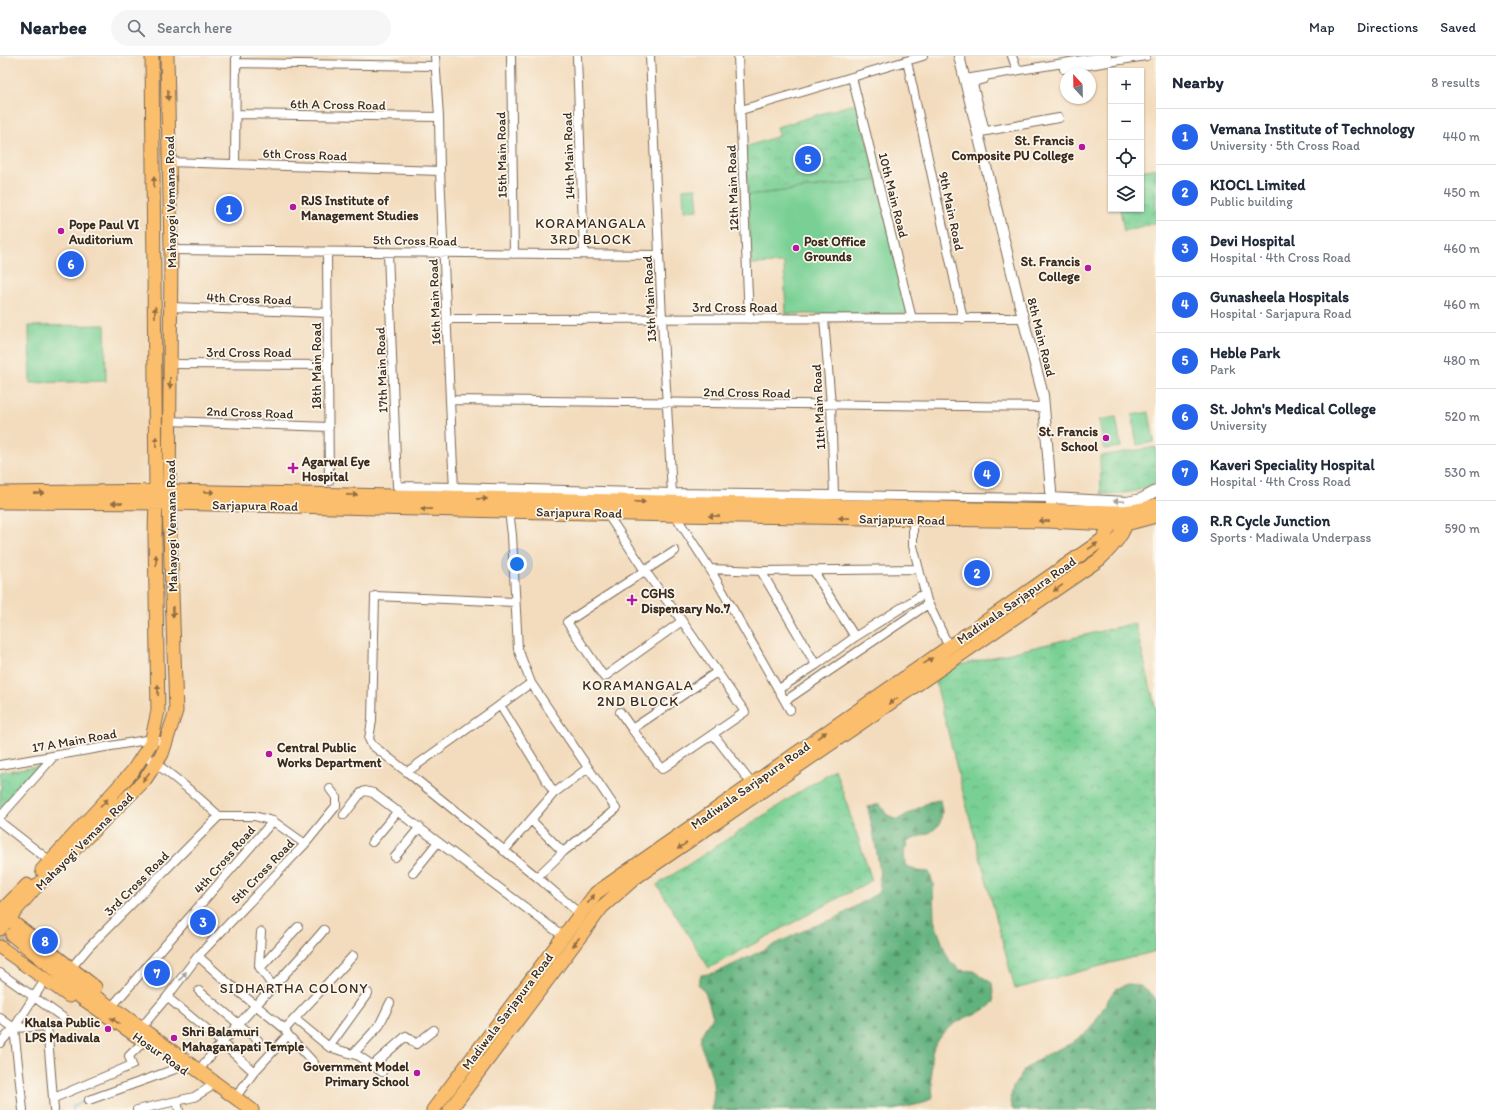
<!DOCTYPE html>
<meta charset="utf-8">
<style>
body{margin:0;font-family:Itim,sans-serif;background:#f6f6f7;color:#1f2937}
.controls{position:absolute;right:12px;top:12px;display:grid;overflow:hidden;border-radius:0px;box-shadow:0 1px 3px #0004}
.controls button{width:36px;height:36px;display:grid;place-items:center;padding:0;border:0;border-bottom:1px solid #e0e1e3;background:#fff;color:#1f2937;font:20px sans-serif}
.compass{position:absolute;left:1060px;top:12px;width:36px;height:36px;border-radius:50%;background:#fff;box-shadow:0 1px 3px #0004;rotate:338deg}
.you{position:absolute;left:517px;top:508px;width:14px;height:14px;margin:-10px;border:3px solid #fff;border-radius:50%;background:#1a73e8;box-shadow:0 0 0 6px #1a73e833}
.badge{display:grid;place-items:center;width:26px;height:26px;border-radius:50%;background:#2563eb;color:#fff;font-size:13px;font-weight:700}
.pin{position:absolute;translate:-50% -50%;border:2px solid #fff;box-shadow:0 1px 4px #0006}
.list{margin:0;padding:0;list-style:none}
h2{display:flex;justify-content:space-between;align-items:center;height:52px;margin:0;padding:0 16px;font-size:17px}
h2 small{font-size:13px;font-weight:400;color:#747a83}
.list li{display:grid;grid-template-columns:26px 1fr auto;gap:12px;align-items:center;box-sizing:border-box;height:56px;padding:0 16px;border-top:1px solid #e0e1e3}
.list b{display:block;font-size:15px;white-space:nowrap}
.list p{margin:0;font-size:13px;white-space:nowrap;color:#747a83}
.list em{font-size:13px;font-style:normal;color:#747a83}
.icon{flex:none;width:22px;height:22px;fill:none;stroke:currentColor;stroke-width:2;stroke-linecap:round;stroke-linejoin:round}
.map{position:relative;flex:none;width:1156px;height:1054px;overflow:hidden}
header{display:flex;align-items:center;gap:24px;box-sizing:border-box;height:56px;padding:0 20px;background:#fff;border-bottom:1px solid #e0e1e3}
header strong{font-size:19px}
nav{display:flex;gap:22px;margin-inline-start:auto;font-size:14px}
.search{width:280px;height:36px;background:#f6f6f7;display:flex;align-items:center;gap:10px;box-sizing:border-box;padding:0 14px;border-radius:22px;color:#747a83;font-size:15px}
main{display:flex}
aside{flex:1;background:#fff}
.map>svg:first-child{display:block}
.grass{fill:#79d094;stroke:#5a7d59}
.forest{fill:url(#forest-firs);stroke:#4e6e4e}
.park{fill:url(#park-crowns);stroke:#5a7d59}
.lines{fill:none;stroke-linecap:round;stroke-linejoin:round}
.stream{stroke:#4ab1c9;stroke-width:2}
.primary-tunnel{stroke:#ceb89d;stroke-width:13;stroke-dasharray:13 6;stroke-linecap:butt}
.minor-casing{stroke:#7b6856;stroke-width:10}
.tertiary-casing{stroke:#7b6856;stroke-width:12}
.primary-casing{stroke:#7b6856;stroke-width:15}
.minor{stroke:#fff;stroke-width:8}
.tertiary{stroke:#fff;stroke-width:10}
.primary{stroke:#fabe6d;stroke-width:13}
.oneway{fill:#916d42}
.oneway2{fill:#a79f9a}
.poi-dot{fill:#b5179e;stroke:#fbf7ec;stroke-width:1.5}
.labels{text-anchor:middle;stroke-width:3.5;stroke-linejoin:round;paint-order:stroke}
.street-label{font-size:13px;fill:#3b2a1e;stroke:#fbf7ec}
.poi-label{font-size:13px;font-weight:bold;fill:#3b2a1e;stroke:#fbf7ec;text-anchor:start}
.neighbourhood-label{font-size:14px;letter-spacing:1px;fill:#3b2a1e;stroke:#fbf7ec}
</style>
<header>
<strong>Nearbee</strong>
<div class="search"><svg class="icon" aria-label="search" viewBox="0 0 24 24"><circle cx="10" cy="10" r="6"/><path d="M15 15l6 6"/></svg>Search here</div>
<nav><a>Map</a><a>Directions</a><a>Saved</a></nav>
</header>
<main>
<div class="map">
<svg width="1156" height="1054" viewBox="0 0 1156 1054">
<defs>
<pattern id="forest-firs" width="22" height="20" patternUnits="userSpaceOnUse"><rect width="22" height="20" fill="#62b27e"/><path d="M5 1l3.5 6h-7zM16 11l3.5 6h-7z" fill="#529167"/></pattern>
<pattern id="park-crowns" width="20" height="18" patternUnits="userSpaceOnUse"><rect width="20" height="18" fill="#79d094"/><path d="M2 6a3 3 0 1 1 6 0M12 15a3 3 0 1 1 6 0" fill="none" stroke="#64a978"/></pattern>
</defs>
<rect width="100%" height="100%" fill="#fbf7ec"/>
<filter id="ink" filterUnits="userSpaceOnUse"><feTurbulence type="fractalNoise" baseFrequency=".025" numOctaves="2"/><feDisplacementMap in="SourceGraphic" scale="8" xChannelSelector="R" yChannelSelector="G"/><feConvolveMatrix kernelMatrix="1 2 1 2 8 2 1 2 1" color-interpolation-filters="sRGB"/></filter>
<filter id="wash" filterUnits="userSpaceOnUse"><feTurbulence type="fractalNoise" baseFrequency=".012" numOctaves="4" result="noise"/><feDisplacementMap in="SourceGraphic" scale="16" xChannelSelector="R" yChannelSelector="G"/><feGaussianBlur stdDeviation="0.9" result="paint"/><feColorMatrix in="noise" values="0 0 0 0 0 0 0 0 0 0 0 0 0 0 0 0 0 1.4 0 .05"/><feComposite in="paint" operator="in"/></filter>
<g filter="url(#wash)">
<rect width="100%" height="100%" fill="#f3dcbd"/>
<path class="grass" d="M877,124l32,134h-123l-2,-51 -33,1 -3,-69z
M696,132l2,22 -14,1 -1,-22z
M105,269l1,56 -76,2 -1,-57z
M1149,356l5,30 -17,3 -5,-30z
M1116,361l5,30 -17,2 -5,-29z"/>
<path class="forest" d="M940,744l2,12 -2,12 -9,8 -23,9 -4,11 1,13 12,6 12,1 4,11 1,37 11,31 5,10 10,9 13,1 19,12 2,19c-3,3 -6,6 -10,8 -7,4 -15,5 -23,10 -36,20 -31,40 -28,77l-9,6 -31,7h-182c6,-19 1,-36 -6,-54 -2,-5 -5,-11 -5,-15 2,-10 8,-17 13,-24l-7,-23 -8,-10 3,-9 13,-2 12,-5 83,-40 27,-10 42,-25c7,-14 -7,-67 -10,-86l12,-3 6,10 11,6 32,-18z
M1128,928c14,1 19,4 28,15v111h-143l-3,-8 3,-15 11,-17 19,-14 27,-12 21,-15 20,-34 5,-6z"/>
<path class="park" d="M857,47l20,77 -129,15 -3,-48 34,-11 -2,-9z
M1156,112v55l-32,8 -4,-22h21v-38z
M1156,391v36c-20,10 -33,11 -55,11l-1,-38z
M1135,567l21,87v241l-141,38 -55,-208 -25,-102 17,-12z
M43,709l-43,45v-20l2,-2 -2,-3v-13z
M835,713l37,111 -163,88 -52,-83z"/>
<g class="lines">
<path class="stream" d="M73,1054v-4l14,-6"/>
</g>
</g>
<g filter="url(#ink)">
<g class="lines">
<path class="primary-tunnel" d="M0,881l8,6"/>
<g class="minor-casing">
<path id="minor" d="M435,0l4,61 1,54 14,320
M511,0l3,198
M577,0l7,198
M650,0l12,263 10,174
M738,0l11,263
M1012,0l5,14
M907,5l56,258
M236,7l199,3
M1064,13l82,-13
M852,21l60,242
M965,23l142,-23
M984,23l-7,2 -4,3 12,47
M741,54l182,-54
M236,58l203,3
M981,76l78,-14
M169,106l271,9
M235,107l1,-107
M171,194l488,5
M327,196l2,229
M388,196l9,234 57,1 218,6 379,5
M170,251l158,6
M447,263l576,-1
M824,263l7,86 3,90
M170,308l158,1
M450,344l594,7
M169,365l160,6
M509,455l3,24 6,114 13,34 -124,89 130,105 26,-25 53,-43 -85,-126
M606,456l39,59 37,50 -78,56 -37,-55 108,-71
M675,456v3l35,54 80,141
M913,463v27l14,55 22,46
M710,513l51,2 158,-2
M813,514l42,67
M761,515l55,94
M682,565l63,91 -83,57 -30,-40 85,-57
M779,633l37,-24 39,-28 70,-44
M785,645l143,-97
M500,649l54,88
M620,656l12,17
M713,678l39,50
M143,699c27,17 52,39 76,61
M0,709l152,-26 14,4
M407,716l-35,-27 -3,-6 3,-19 3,-124 140,6
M344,759l17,-22 4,-2 8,2 190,143
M219,760h35l19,5 32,23
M0,761l54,-61
M531,764l32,32
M0,766l50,39
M372,786l26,-31
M504,795l50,-58 34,-25
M395,801l25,-30
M413,817l25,-31
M537,821l43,37
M261,876l-2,34 14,21
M71,912l18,-21 130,-131
M260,912l38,-41
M0,917l65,46
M199,935l59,49
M167,941l54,45 33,30
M115,947l158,-182
M0,962l14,10
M295,963l34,28 30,9 23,16
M14,972l33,-2 7,84
M14,972l9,82
M141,972l26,-31 31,-41
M285,973l68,-73
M0,987l14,-15 31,-48
M329,991l39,-54
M353,998l26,-28 11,-23
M314,1007l-26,-28 -3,-6 -57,-46 -30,-27 107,-112 31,-38v-9l-6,-8
M373,1009l33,-29 10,8 18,-14
M198,1015c39,-49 85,-92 126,-141
M54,1042l78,-33 -3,-9 15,-15
M235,1042l19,-26 34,-37
M89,1044l92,-33
M177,1045l2,9
M137,1054l57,-13 15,-9"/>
</g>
<g class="tertiary-casing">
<path id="tertiary" d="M959,0l68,278 16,61 8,96v20
M1051,442l76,4 14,-3 15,-8"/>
</g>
<g class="primary-casing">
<path id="primary" d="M0,437l170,-2 943,21c15,0 29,-2 43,-7
M0,446l169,1 506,12 373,6 63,3h15l30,-8
M42,814l90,-98 19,-29 7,-32 -3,-174 1,-45 -4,-436
M0,856l27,-27
M2,858l93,73
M0,873l34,-40 110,-108 18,-27 14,-43 -7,-208 2,-253 -4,-194
M12,879l47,38 64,42 129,95
M0,891l69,49
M63,929l81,56
M433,1054l163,-217 506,-353 9,-16 1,-6
M450,1054l152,-203 33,-29 465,-319c11,-11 26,-26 27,-42"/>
</g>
<use href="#minor" class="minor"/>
<use href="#tertiary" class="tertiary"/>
<use href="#primary" class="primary"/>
</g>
<defs><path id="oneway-solid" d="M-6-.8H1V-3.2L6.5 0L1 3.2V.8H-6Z"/></defs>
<g class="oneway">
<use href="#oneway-solid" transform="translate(168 39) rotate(89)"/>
<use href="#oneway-solid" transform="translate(154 126) rotate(-91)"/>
<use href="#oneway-solid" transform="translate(155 256) rotate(-90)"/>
<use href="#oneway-solid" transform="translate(170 327) rotate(91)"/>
<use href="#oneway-solid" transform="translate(156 386) rotate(-90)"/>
<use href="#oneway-solid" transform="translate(209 436) rotate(1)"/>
<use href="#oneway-solid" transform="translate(39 437) rotate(-1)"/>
<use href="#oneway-solid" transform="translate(352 439) rotate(1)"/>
<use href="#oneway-solid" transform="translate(482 443) rotate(1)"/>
<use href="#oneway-solid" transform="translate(640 446) rotate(1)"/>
<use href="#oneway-solid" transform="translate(117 447) rotate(-179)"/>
<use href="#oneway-solid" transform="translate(426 453) rotate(-179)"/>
<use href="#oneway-solid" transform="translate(714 460) rotate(-179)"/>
<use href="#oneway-solid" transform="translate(844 462) rotate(-179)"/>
<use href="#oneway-solid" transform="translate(1044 465) rotate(-179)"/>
<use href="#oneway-solid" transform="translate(1093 490) rotate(-35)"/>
<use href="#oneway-solid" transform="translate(156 504) rotate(-91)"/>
<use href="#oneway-solid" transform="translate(1058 532) rotate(145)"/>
<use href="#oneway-solid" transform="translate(173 556) rotate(88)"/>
<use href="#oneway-solid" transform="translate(928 605) rotate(-35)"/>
<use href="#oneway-solid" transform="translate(158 634) rotate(-91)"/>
<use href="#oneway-solid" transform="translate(893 645) rotate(145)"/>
<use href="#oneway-solid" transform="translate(822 679) rotate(-35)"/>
<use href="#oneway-solid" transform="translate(146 721) rotate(127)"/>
<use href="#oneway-solid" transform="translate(104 747) rotate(-48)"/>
<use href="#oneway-solid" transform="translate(682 790) rotate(146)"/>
<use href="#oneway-solid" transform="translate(591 843) rotate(-53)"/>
<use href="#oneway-solid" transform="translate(576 886) rotate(127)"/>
<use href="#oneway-solid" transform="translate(115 965) rotate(-146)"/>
</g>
<g class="oneway2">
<use href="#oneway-solid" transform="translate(1119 445) rotate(-177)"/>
<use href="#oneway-solid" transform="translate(183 920) rotate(-53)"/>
</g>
</g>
<g class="poi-dot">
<circle cx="1082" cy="91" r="4"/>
<circle cx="293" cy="151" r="4"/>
<circle cx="61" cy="175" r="4"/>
<circle cx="796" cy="192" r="4"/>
<circle cx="1088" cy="212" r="4"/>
<circle cx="1106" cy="382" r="4"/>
<path d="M291 406h4v4h4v4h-4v4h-4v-4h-4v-4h4z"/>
<path d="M630 538h4v4h4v4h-4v4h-4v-4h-4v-4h4z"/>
<circle cx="269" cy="698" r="4"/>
<circle cx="108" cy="973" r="4"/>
<circle cx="174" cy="982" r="4"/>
<circle cx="417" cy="1017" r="4"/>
</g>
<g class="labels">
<g class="street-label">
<text transform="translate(338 48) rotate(1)" y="5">6th A Cross Road</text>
<text transform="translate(305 98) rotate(2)" y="5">6th Cross Road</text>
<text transform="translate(501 99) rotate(-91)" y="5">15th Main Road</text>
<text transform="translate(568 100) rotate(-92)" y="5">14th Main Road</text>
<text transform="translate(732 132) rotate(-92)" y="5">12th Main Road</text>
<text transform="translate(894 139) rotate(76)" y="5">10th Main Road</text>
<text transform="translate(170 146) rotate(-91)" y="5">Mahayogi Vemana Road</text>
<text transform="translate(952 155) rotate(78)" y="5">9th Main Road</text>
<text transform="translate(415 184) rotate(1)" y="5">5th Cross Road</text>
<text transform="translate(249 242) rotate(2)" y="5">4th Cross Road</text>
<text transform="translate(649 243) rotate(-93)" y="5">13th Main Road</text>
<text transform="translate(434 246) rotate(-92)" y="5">16th Main Road</text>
<text x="735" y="256">3rd Cross Road</text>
<text transform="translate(1042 281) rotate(76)" y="5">8th Main Road</text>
<text x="249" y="301">3rd Cross Road</text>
<text transform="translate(316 310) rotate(-90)" y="5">18th Main Road</text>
<text transform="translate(381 314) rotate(-92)" y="5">17th Main Road</text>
<text transform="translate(747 336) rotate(1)" y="5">2nd Cross Road</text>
<text transform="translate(818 351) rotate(-93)" y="5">11th Main Road</text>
<text transform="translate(250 356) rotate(2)" y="5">2nd Cross Road</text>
<text transform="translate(255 449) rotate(1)" y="5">Sarjapura Road</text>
<text transform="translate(579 456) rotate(1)" y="5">Sarjapura Road</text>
<text transform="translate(902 463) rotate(1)" y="5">Sarjapura Road</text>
<text transform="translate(171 470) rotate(-91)" y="5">Mahayogi Vemana Road</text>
<text transform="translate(1016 544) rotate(-35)" y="5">Madiwala Sarjapura Road</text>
<text transform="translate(74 684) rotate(-10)" y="5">17 A Main Road</text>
<text transform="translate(750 729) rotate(-35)" y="5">Madiwala Sarjapura Road</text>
<text transform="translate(84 785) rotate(-45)" y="5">Mahayogi Vemana Road</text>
<text transform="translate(224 803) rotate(-49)" y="5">4th Cross Road</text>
<text transform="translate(262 815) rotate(-46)" y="5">5th Cross Road</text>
<text transform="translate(136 827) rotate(-45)" y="5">3rd Cross Road</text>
<text transform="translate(507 955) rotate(-53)" y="5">Madiwala Sarjapura Road</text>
<text transform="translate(161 997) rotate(35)" y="5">Hosur Road</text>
</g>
<g class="poi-label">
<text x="1074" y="89" text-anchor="end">St. Francis<tspan x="1074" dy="15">Composite PU College</tspan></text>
<text x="301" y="149">RJS Institute of<tspan x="301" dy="15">Management Studies</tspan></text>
<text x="69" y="173">Pope Paul VI<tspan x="69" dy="15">Auditorium</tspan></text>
<text x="804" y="190">Post Office<tspan x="804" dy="15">Grounds</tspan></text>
<text x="1080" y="210" text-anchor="end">St. Francis<tspan x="1080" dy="15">College</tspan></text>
<text x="1098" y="380" text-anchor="end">St. Francis<tspan x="1098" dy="15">School</tspan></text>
<text x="302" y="410">Agarwal Eye<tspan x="302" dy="15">Hospital</tspan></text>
<text x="641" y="542">CGHS<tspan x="641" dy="15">Dispensary No.7</tspan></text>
<text x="277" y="696">Central Public<tspan x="277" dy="15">Works Department</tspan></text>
<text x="100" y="971" text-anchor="end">Khalsa Public<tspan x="100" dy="15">LPS Madivala</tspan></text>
<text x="182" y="980">Shri Balamuri<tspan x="182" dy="15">Mahaganapati Temple</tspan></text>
<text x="409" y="1015" text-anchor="end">Government Model<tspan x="409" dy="15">Primary School</tspan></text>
</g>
<g class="neighbourhood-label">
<text x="591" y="172">KORAMANGALA<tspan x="591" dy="16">3RD BLOCK</tspan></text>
<text x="638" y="634">KORAMANGALA<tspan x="638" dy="16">2ND BLOCK</tspan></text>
<text x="294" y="937">SIDHARTHA COLONY</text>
</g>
</g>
</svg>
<div class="controls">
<button>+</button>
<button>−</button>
<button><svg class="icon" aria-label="locate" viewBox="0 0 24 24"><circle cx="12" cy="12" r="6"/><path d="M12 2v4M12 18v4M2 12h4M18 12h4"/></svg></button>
<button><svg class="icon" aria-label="layers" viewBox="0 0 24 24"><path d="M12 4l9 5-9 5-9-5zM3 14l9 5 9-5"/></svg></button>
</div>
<svg class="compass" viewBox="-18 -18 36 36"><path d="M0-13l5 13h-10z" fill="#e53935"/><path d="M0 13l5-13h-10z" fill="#747a83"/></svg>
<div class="you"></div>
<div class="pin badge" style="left:229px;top:153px">1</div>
<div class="pin badge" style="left:977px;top:517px">2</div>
<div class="pin badge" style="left:203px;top:866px">3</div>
<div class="pin badge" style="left:987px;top:418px">4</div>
<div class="pin badge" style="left:808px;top:103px">5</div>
<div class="pin badge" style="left:71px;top:208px">6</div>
<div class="pin badge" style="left:157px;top:917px">7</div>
<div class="pin badge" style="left:45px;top:885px">8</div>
</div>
<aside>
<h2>Nearby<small>8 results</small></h2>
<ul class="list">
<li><span class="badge">1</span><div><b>Vemana Institute of Technology</b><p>University · 5th Cross Road</p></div><em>440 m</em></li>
<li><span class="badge">2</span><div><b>KIOCL Limited</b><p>Public building</p></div><em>450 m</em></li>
<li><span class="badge">3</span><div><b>Devi Hospital</b><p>Hospital · 4th Cross Road</p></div><em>460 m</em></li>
<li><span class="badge">4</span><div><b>Gunasheela Hospitals</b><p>Hospital · Sarjapura Road</p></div><em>460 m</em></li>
<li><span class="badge">5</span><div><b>Heble Park</b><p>Park</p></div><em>480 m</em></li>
<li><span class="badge">6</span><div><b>St. John's Medical College</b><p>University</p></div><em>520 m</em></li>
<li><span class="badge">7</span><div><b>Kaveri Speciality Hospital</b><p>Hospital · 4th Cross Road</p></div><em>530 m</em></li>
<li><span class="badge">8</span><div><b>R.R Cycle Junction</b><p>Sports · Madiwala Underpass</p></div><em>590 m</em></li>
</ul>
</aside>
</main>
